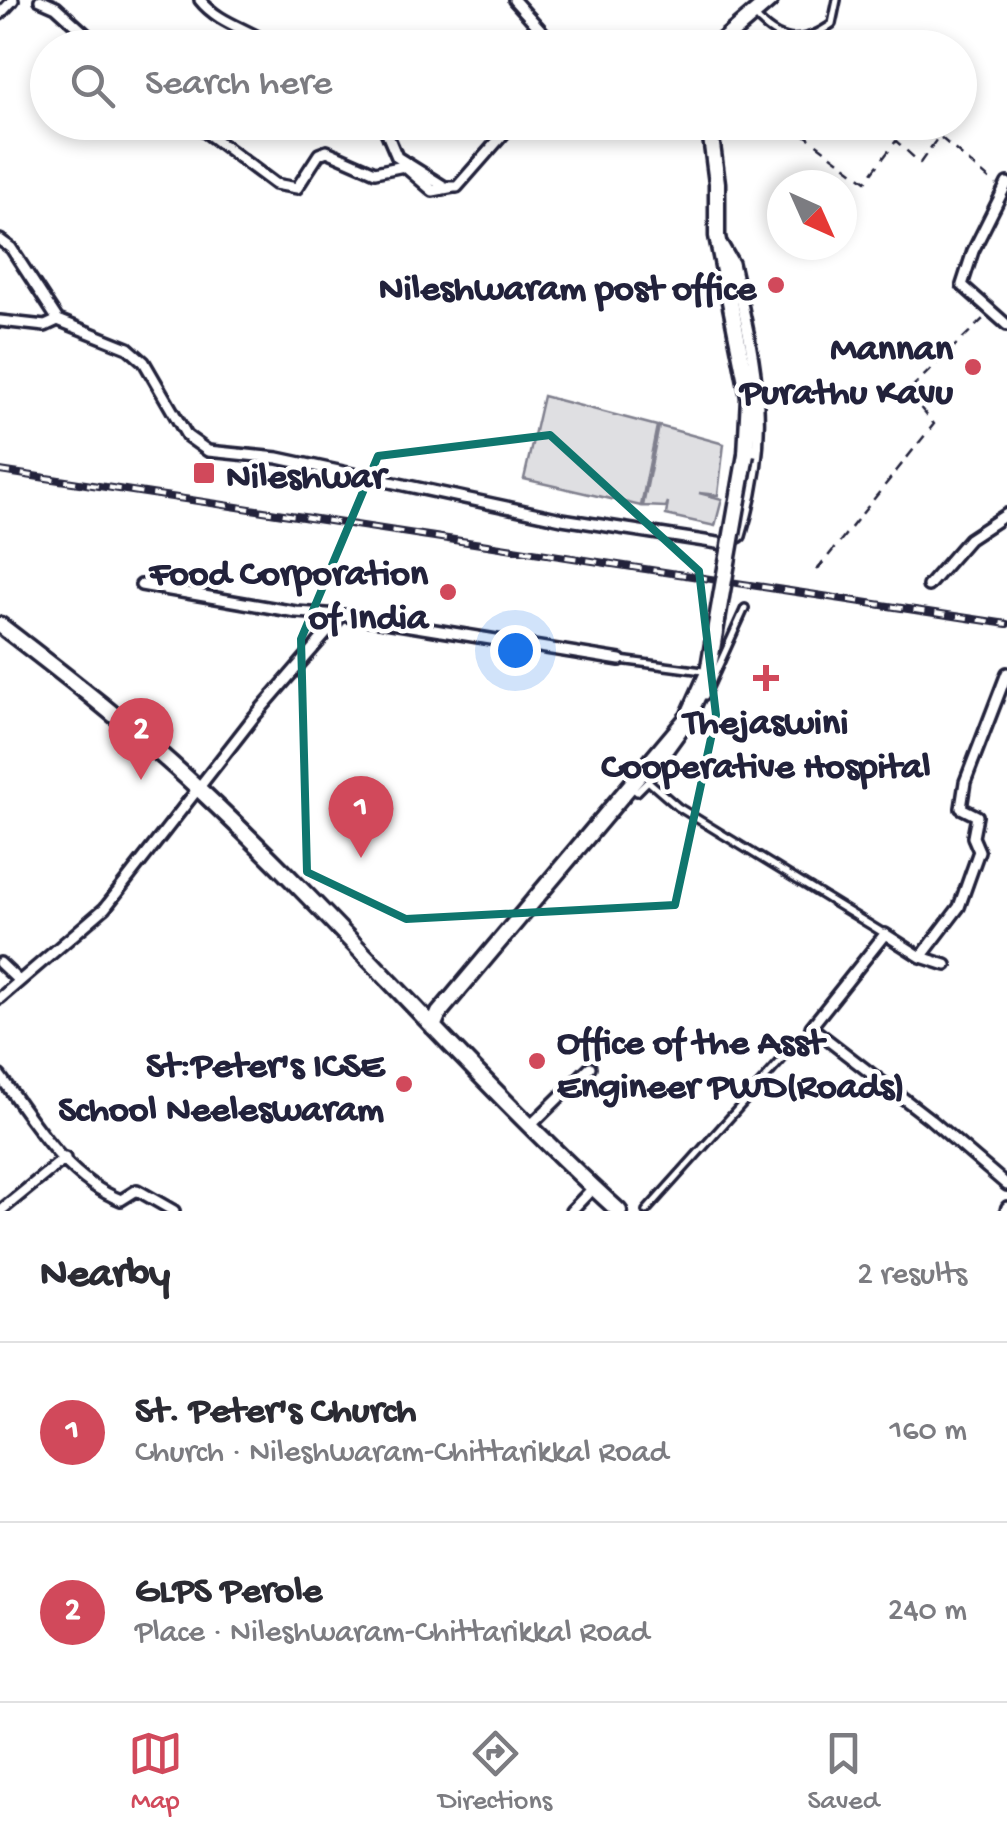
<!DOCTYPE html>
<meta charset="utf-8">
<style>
body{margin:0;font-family:"Gochi Hand",sans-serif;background:#f2f2f3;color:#2b2b33}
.compass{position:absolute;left:767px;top:170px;width:90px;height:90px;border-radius:50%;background:#fff;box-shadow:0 5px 15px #0003;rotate:135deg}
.you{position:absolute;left:515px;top:650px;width:35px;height:35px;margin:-25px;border:8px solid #fff;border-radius:50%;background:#1a73e8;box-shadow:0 0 0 15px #1a73e833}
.badge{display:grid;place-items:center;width:65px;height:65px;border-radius:50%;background:#d1495b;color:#fff;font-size:32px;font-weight:700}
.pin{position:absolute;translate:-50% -82px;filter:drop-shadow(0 2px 5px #0008)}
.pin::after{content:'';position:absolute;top:52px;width:35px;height:30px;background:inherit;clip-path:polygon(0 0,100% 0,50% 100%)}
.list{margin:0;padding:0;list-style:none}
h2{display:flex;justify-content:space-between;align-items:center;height:130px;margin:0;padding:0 40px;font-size:42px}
h2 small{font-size:32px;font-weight:400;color:#7c7c81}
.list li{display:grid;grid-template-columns:65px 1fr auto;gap:30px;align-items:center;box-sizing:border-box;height:180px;padding:0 40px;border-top:2px solid #e1e1e2}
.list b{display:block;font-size:38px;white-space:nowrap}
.list p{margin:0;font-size:32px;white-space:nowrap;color:#7c7c81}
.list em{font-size:32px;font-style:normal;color:#7c7c81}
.icon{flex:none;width:55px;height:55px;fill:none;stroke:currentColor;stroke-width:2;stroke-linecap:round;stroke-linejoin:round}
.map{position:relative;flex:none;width:1007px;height:1211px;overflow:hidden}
.search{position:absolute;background:#fff;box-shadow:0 5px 15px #0003;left:30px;right:30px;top:30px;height:110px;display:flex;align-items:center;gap:25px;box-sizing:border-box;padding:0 35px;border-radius:55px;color:#7c7c81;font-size:38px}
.sheet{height:490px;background:#fff}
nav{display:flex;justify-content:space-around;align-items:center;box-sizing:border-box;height:140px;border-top:2px solid #e1e1e2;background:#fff;font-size:28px;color:#7c7c81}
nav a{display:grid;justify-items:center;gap:5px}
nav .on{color:#d1495b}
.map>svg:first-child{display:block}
.green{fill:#dfdfe2;stroke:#80808e;stroke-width:2.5}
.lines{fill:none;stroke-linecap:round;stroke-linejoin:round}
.lane-casing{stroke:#22223b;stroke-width:12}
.street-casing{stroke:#22223b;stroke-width:16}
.secondary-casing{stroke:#22223b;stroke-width:21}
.path{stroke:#22223b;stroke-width:2.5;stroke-dasharray:10 8;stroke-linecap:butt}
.lane{stroke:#fff;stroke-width:5}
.street{stroke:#fff;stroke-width:9}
.secondary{stroke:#fff;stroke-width:14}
.rail-casing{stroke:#22223b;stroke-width:8}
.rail{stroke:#fff;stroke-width:4;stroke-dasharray:11;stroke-linecap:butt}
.secondary-bridge-casing{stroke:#22223b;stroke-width:21;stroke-linecap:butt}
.secondary-bridge{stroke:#fff;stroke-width:14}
.marked{fill:none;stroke:#0f766e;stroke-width:8;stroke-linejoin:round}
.poi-dot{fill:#d1495b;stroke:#fff;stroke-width:4}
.labels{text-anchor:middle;stroke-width:9;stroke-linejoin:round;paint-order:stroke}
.poi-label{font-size:38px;font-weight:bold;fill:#22223b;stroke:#fff;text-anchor:end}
</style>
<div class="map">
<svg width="1007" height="1211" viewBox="0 0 1007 1211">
<rect width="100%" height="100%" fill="#fff"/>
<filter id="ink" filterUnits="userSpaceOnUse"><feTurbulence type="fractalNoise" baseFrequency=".01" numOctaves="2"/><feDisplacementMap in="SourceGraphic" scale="20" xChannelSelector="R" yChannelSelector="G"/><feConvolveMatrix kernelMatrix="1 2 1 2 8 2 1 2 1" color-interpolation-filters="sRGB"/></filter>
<g filter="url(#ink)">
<path class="green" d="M543,396l114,30 -16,80 -117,-27z
M659,426l65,18 -6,51 -19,-2 23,6 -7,27 -49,-11 2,-13 -2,5 -23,-1z"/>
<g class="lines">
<g class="lane-casing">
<path id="lane" d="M754,15c25,29 47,31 78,9l5,-24
M620,660l83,11
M705,696l40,-88
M648,781l39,-54
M632,788l5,4 11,-11 30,26 207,127
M646,1211l165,-184"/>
</g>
<g class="street-casing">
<path id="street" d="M40,0l16,7 45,41
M200,0c19,24 50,29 76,48
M514,0l43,48
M0,14l13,-14
M192,122l83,62 22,4 22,-34 8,-3 48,21 29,-6 29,25 21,-4
M382,122l15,35 48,30h12l57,-65
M626,122h7
M1007,183l-34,68 -11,34 45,40
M0,240l11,8 47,72 70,28 16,14 43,74 21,15 70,7 284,61 162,25 16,-8c33,-105 16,-170 -7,-273l-11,-19
M0,321l45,5 13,-6
M141,585l155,27 46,3
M928,586l41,-47 38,-25
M921,957l38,-50 20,-56 -6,-14 4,-21 -16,-8 4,-26 42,-109
M0,963l19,18
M946,965l-25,-8 -36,-23 -74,93 119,92 77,66
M0,998l105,-90 148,-190 89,-103 278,45
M0,1076c33,45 66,103 121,124l16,-10 37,21
M530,1126l60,-59
M0,1211l65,-53
M571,1211l22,-23
M1006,1211l1,-4"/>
</g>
<g class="secondary-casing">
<path id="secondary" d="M714,48l56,-48
M709,122l8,61v53l32,161 -3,57
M0,625c69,53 137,106 200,165 145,136 272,287 419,421
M433,1027l6,-14 249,-296 20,-44 9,-53"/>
</g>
<path class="path" d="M800,122l-6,5 72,54 30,-40 24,22 19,-27 57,49
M817,570l117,-146 -27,-32 76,-73"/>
<use href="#lane" class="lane"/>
<use href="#street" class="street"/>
<use href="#secondary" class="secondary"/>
<g class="rail-casing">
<path id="rail" d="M0,471l1007,153"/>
</g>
<use href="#rail" class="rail"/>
<g class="secondary-bridge-casing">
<path id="secondary-bridge" d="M717,620l29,-166"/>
</g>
<use href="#secondary-bridge" class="secondary-bridge"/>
</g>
</g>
<path class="marked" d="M550,435l149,136 17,144 -41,190 -269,14 -99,-47 -6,-233 77,-183z"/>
<g class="poi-dot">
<circle cx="776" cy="285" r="10"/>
<circle cx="973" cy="367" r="10"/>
<rect x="192" y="461" width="24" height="24" rx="5"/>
<circle cx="448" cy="592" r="10"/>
<path d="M761 663h10v10h10v10h-10v10h-10v-10h-10v-10h10z"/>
<circle cx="537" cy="1061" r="10"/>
<circle cx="404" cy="1084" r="10"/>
</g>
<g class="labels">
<g class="poi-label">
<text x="756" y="298">Nileshwaram post office</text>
<text x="953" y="358">Mannan<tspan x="953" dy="44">Purathu Kavu</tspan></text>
<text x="226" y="486" text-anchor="start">Nileshwar</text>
<text x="428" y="583">Food Corporation<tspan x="428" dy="44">of India</tspan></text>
<text x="766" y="732" text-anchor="middle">Thejaswini<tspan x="766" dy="44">Cooperative Hospital</tspan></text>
<text x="557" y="1052" text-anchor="start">Office of the Asst<tspan x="557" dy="44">Engineer PWD(Roads)</tspan></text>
<text x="384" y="1075">St:Peter's ICSE<tspan x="384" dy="44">School Neeleswaram</tspan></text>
</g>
</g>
</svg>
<svg class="compass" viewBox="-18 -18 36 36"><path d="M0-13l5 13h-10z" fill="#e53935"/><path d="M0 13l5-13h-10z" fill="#7c7c81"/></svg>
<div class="you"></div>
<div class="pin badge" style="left:361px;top:858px">1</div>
<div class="pin badge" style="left:141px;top:780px">2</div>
<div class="search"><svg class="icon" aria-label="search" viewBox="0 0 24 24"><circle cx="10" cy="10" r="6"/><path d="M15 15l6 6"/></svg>Search here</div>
</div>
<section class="sheet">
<h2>Nearby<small>2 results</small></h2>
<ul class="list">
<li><span class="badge">1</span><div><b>St. Peter's Church</b><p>Church · Nileshwaram-Chittarikkal Road</p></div><em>160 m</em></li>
<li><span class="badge">2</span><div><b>GLPS Perole</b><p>Place · Nileshwaram-Chittarikkal Road</p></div><em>240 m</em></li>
</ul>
</section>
<nav>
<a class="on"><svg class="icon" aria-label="map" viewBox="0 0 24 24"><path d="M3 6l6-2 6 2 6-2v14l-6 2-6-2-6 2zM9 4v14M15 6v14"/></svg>Map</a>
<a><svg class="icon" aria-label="directions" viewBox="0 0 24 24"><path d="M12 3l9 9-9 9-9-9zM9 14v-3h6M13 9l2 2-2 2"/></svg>Directions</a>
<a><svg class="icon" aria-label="saved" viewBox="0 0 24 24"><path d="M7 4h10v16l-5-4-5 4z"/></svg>Saved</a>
</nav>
